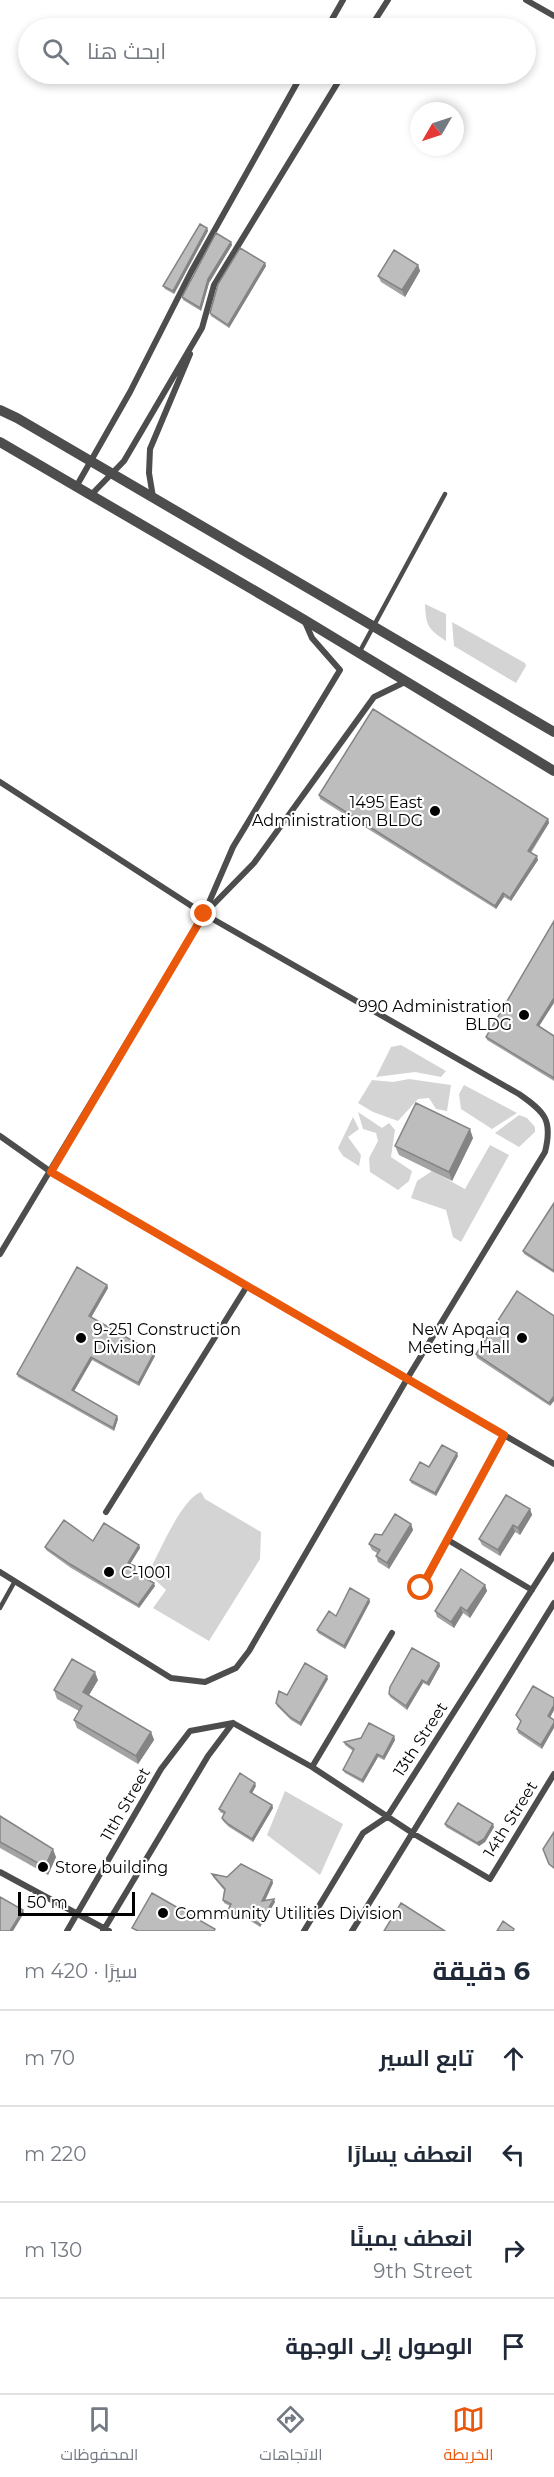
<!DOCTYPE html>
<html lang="ar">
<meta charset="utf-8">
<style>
body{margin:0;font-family:Montserrat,Cairo,sans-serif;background:#f6f6f7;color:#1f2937;direction:rtl}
.compass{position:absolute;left:410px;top:102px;width:54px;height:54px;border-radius:50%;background:#fff;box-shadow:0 3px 9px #0003;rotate:231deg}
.scale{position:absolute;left:18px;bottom:15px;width:117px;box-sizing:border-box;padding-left:6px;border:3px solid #000;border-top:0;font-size:16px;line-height:21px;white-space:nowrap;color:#000;-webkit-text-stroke:4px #fff;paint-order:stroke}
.stop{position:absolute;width:18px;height:18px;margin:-14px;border:4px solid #ea580c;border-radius:50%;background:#fff}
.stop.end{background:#ea580c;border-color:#fff;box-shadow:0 2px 6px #0008}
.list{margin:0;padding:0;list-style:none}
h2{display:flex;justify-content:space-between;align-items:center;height:78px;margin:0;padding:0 24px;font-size:26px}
h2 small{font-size:20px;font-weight:400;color:#747a83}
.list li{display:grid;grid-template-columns:39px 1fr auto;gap:18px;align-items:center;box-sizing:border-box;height:96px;padding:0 24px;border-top:2px solid #e0e1e3}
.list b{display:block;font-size:22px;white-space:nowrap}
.list p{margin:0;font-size:20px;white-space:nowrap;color:#747a83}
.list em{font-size:20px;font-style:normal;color:#747a83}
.icon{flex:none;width:33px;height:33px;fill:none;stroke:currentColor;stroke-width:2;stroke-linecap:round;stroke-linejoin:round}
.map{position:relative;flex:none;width:554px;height:1931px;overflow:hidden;direction:ltr}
.search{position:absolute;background:#fff;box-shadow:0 3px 9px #0003;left:18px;right:18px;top:18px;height:66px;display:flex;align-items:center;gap:15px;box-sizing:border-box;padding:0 21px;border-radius:33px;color:#747a83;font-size:22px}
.sheet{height:462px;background:#fff}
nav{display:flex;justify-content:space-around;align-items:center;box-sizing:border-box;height:84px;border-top:2px solid #e0e1e3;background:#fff;font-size:16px;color:#747a83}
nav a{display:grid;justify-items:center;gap:3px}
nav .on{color:#ea580c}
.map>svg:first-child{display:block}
.green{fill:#d4d4d4}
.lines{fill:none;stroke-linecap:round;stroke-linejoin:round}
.service{stroke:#4d4d4d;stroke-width:4.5}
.minor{stroke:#4d4d4d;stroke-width:6}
.tertiary{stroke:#4d4d4d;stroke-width:10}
.wall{fill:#a3a3a3}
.shaded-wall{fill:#848484}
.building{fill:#bdbdbd;stroke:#848484;stroke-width:1.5}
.route{stroke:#ea580c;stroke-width:8}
.poi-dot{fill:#000;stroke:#fff;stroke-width:2}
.labels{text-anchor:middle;stroke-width:4.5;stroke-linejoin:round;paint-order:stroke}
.poi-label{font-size:16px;fill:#000;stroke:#fff;text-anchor:start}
.street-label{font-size:16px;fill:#000;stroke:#fff}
</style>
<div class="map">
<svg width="554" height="1931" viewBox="0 0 554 1931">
<rect width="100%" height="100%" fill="#fff"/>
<path class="green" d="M425,604l21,10v27c-18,-12 -20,-15 -21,-37z
M452,622l73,41 1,3 -10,17 -62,-37z
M401,1045l45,26 -5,6 -26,-5 -39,5 15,-30z
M409,1079l42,6 -4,26 -11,-2 -7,-11 -11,1 -20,22 -25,-9 -15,-9 14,-23 21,2z
M464,1085l53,28 -25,16 -31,-20 -2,-15z
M358,1112l24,16 7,-5 6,7 -4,27 21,14 -3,10 -11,9 -28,-18 -1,-14 9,-17 -2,-8 -13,-4z
M519,1115l8,3 8,9v5l-16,15 -24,-14z
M353,1117l6,12 -11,8 13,18 -2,11 -16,-10 -5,-8z
M490,1145l19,10 -48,87 -8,-5 -7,-27 -35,-12 6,-17 15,-10 33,18z
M201,1492l4,7 56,33 -1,27 -51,82 -56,-33 13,-18 -18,-17c11,-19 33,-74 53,-81z
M285,1791l58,33 -23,51 -53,-40z"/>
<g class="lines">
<path class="service" d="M359,653l86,-159
M0,1608l15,-27"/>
<path class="minor" d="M526,0l28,16
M327,28l16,-28
M370,28l18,-28
M76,487l54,-95 61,-120 111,-198
M91,495l33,-34 78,-133 12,-43 129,-211
M153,497l-4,-24 1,-24 40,-95
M0,782l204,132 315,180c26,18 34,26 26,58l-138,227 -158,272 -13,17 -31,14 -34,-4 -171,-106
M206,912l48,-49 120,-166 33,-16
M0,1136l51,36 503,292
M0,1254l204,-340 29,-67 107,-177 -28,-32 -7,-16
M106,1512l141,-226
M448,1540l84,50
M421,1588l83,-153
M233,1723l79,44 102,67 76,45 64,-105
M312,1767l80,-134
M0,1872l109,59
M67,1931l94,-162 29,-38 43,-8
M103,1931l105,-175 24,-32
M304,1931l59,-98 24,-16 167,-262
M352,1931l202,-328"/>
<path class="tertiary" d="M0,410l17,8 537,314
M0,442l303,177 251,152"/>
</g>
<path class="wall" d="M207,228l1,3 -34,63 -9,-5 -2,-3z
M231,242l1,3 -23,38 -8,28 -18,-11 -1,-3z
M265,263l1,3 -37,62 -18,-12 -1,-3z
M418,265l2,6 -15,26 -24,-15 -3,-6z
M319,795l229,24 1,4 -18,30 7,7 -27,41 -7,-4 -8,12 -176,-110z
M539,1026l15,10v45l-67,-41 -1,-3z
M473,1138l-21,43 -53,-26 -4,-9z
M554,1203v70l-30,-19 -1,-3z
M107,1285l1,3 -17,30 63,35 1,3 -16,30 -47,-26 -18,31 44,28 -4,12 -96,-54 -1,-3z
M517,1291l33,115 -73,-48 -1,-4z
M458,1456l-22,40 -25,-13 -1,-3 19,-13z
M530,1509l2,6 -12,20 -5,-3 -15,24 -18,-11 -3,-6z
M411,1524l2,6 -24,39 -11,-7 -2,-6 1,-3 -5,-3 -3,-6 13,-9z
M93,1541l46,4 1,3 -10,16 5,2 1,7 19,13 -16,22 -68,-40 -25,-18 -1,-3z
M485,1585l2,6 -17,27 -7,-5 -9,15 -17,-11 -2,-6z
M369,1599l1,3 -25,47 -27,-16 -1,-3 19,-14z
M439,1663l1,3 -11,20 -6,-3 -16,27 -17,-13 -1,-3z
M328,1679l-27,47 -10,-6 -14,-14 -1,-3 11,-8z
M98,1680l-9,15 62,37 3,8 -16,24 -61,-36 -3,-8 5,-9 -22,-12 -3,-9z
M554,1710l-4,8 -8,31 -24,-16 -1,-4 4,-7 -5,-7z
M394,1736l1,4 -11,20 -6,-3 -15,26 -18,-10 -2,-3 10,-19 -8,-6 -1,-3z
M256,1786l-4,7 20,12 1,3 -20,34 -24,-15 -6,-6 -1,-3 2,-4 -4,-2 -1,-3z
M0,1816l56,41 -8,18 -48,-27z
M445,1824l49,3 -9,15 -6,4 -33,-19z
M212,1874l15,3 45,3 1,3 -8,18 10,1 -15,25 -20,-13 -14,5 -1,-3 5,-10 -6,-3 -1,-3 1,-10 -11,-13z"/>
<path class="shaded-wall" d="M207,228l1,3 -34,63 -1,-3z
M231,242l1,3 -23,38 -8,28 -1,-3 8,-29z
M265,263l1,3 -37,62 -1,-3z
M418,265l2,6 -15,26 -3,-7z
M548,819l1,4 -20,31 -1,-3z
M537,856l1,4 -27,41 -1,-3z
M503,893l1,4 -8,12 -1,-3z
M554,998v5l-16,25 -1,-3z
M470,1129l3,9 -21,43 -3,-9z
M107,1285l1,3 -18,31 -1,-3z
M154,1353l1,3 -16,30 -1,-3z
M91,1357l1,3 -19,33 -1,-3z
M554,1396v5l-4,5 -1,-3z
M117,1416l1,3 -4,12 -1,-3z
M457,1453l1,3 -22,40 -1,-3z
M530,1509l2,6 -12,20 -2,-7z
M411,1524l2,6 -24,39 -2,-6z
M513,1525l2,7 -15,24 -2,-6z
M139,1545l1,3 -11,18 -1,-3z
M154,1583l1,3 -16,22 -1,-3z
M485,1585l2,6 -17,27 -3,-7z
M369,1599l1,3 -25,47 -1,-3z
M461,1607l2,6 -9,15 -3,-6z
M439,1663l1,3 -11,20 -2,-3z
M95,1672l3,8 -12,20 -3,-8z
M327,1676l1,3 -27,47 -1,-3z
M422,1680l1,3 -16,27 -1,-4z
M554,1705v5l-5,9 -1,-3z
M554,1723v5l-12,21 -1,-4z
M151,1732l3,8 -16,24 -2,-8z
M394,1736l1,4 -11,20 -1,-3z
M377,1754l1,3 -15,26 -1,-3z
M255,1783l1,3 -5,9 -1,-3z
M272,1805l1,3 -20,34 -1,-3z
M493,1824l1,3 -9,15 -6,4 -2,-3z
M53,1849l3,8 -8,18 -3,-8z
M272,1880l1,3 -10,21 -1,-3z
M274,1899l1,3 -15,25 -1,-3z
M23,1910l1,3 -11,18h-3z"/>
<path class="building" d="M200,224l7,4 -34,63 -10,-5z
M216,233l15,9 -23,37 -8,29 -18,-11z
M240,248l25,15 -37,62 -18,-12 8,-29z
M394,250l24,15 -16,25 -24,-14z
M373,709l175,110 -20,32 9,5 -27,42 -7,-5 -8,13 -176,-111z
M554,921v77l-17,27 17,11v42l-68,-41z
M416,1103l54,26 -21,43 -54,-26z
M554,1203v68l-31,-20z
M77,1267l30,18 -18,31 65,37 -16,30 -47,-26 -19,33 45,26 -4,12 -96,-54z
M517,1291l37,25v80l-5,7 -73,-49z
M442,1445l15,8 -22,40 -25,-13 10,-18 9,5z
M506,1495l24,14 -12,19 -5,-3 -15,25 -19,-11z
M395,1514l16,10 -24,39 -11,-7 4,-6 -11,-6 6,-10 7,1z
M64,1520l29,21 11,-18 35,22 -11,18 7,3 -1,6 20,11 -16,22 -68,-41 -25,-17z
M461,1569l24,16 -18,26 -6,-4 -10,15 -16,-11z
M350,1588l19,11 -25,47 -27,-16 12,-19 7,5z
M412,1648l27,15 -12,20 -5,-3 -16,26 -17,-12 1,-7z
M72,1659l23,13 -12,20 68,40 -15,24 -62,-36 8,-14 -28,-16z
M305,1663l22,13 -27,47 -10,-6 -14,-14 3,-12 8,4z
M533,1686l21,12v7l-6,11 6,4v3l-13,22 -24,-16 4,-8 -5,-6z
M369,1723l25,13 -11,21 -6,-3 -15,26 -19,-10 11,-21 -10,-7 17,-4z
M240,1773l15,10 -5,9 22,13 -20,34 -24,-15 -6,-6 3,-6 -6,-3z
M458,1803l35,21 -9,15 -7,4 -32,-19z
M0,1816l53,33 -8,18 -45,-25z
M554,1832v36l-5,-4 -6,-15z
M241,1864l31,16 -10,21 12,-2 -15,25 -21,-13 -13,5 6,-12 -8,-4 2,-11 -13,-15 15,3z
M152,1893l63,36 -1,2h-76l-6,-3z
M0,1897l23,13 -13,21h-10z
M401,1903l44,28h-61z
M503,1921l11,8 -1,2h-16z"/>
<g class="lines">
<path class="route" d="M204,914l-153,258 453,263 -83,153"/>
</g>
<g class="poi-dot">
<circle cx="435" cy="811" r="6"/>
<circle cx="524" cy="1015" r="6"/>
<circle cx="81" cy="1338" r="6"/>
<circle cx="522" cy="1338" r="6"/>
<circle cx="109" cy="1572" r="6"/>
<circle cx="43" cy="1867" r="6"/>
<circle cx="163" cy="1913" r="6"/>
</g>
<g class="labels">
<g class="poi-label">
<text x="423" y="808" text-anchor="end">1495 East<tspan x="423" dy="18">Administration BLDG</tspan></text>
<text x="512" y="1012" text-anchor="end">990 Administration<tspan x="512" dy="18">BLDG</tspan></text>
<text x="93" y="1335">9-251 Construction<tspan x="93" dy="18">Division</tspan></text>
<text x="510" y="1335" text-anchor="end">New Apqaiq<tspan x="510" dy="18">Meeting Hall</tspan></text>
<text x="121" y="1578">C-1001</text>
<text x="55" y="1873">Store building</text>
<text x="175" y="1919">Community Utilities Division</text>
</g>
<g class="street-label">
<text transform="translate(420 1739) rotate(-57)" y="6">13th Street</text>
<text transform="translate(125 1804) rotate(-60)" y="6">11th Street</text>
<text transform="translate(510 1819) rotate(-58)" y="6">14th Street</text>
</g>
</g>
</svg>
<svg class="compass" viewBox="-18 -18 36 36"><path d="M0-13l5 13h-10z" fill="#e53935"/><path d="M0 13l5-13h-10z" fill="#747a83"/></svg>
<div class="scale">50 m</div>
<div class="stop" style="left:421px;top:1588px"></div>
<div class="stop end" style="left:204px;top:914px"></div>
<div class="search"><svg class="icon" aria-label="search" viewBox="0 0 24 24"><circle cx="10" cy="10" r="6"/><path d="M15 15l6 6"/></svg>ابحث هنا</div>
</div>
<section class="sheet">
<h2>6 دقيقة<small>سيرًا · 420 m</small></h2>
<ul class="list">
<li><svg class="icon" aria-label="ahead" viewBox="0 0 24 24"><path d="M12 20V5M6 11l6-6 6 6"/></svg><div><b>تابع السير</b></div><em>70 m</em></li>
<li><svg class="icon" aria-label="left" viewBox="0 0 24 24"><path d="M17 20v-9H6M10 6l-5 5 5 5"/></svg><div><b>انعطف يسارًا</b></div><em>220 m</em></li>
<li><svg class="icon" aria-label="right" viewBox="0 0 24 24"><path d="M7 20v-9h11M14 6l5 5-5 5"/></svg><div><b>انعطف يمينًا</b><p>9th Street</p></div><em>130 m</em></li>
<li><svg class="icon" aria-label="arrive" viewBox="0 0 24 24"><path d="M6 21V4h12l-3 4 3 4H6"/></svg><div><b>الوصول إلى الوجهة</b></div></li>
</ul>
</section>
<nav>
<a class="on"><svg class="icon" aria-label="map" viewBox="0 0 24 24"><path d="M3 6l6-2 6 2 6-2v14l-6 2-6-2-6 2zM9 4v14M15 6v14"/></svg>الخريطة</a>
<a><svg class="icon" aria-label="directions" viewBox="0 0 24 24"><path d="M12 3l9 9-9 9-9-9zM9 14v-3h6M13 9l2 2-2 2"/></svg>الاتجاهات</a>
<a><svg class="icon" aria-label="saved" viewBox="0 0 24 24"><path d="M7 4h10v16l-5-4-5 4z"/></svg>المحفوظات</a>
</nav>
